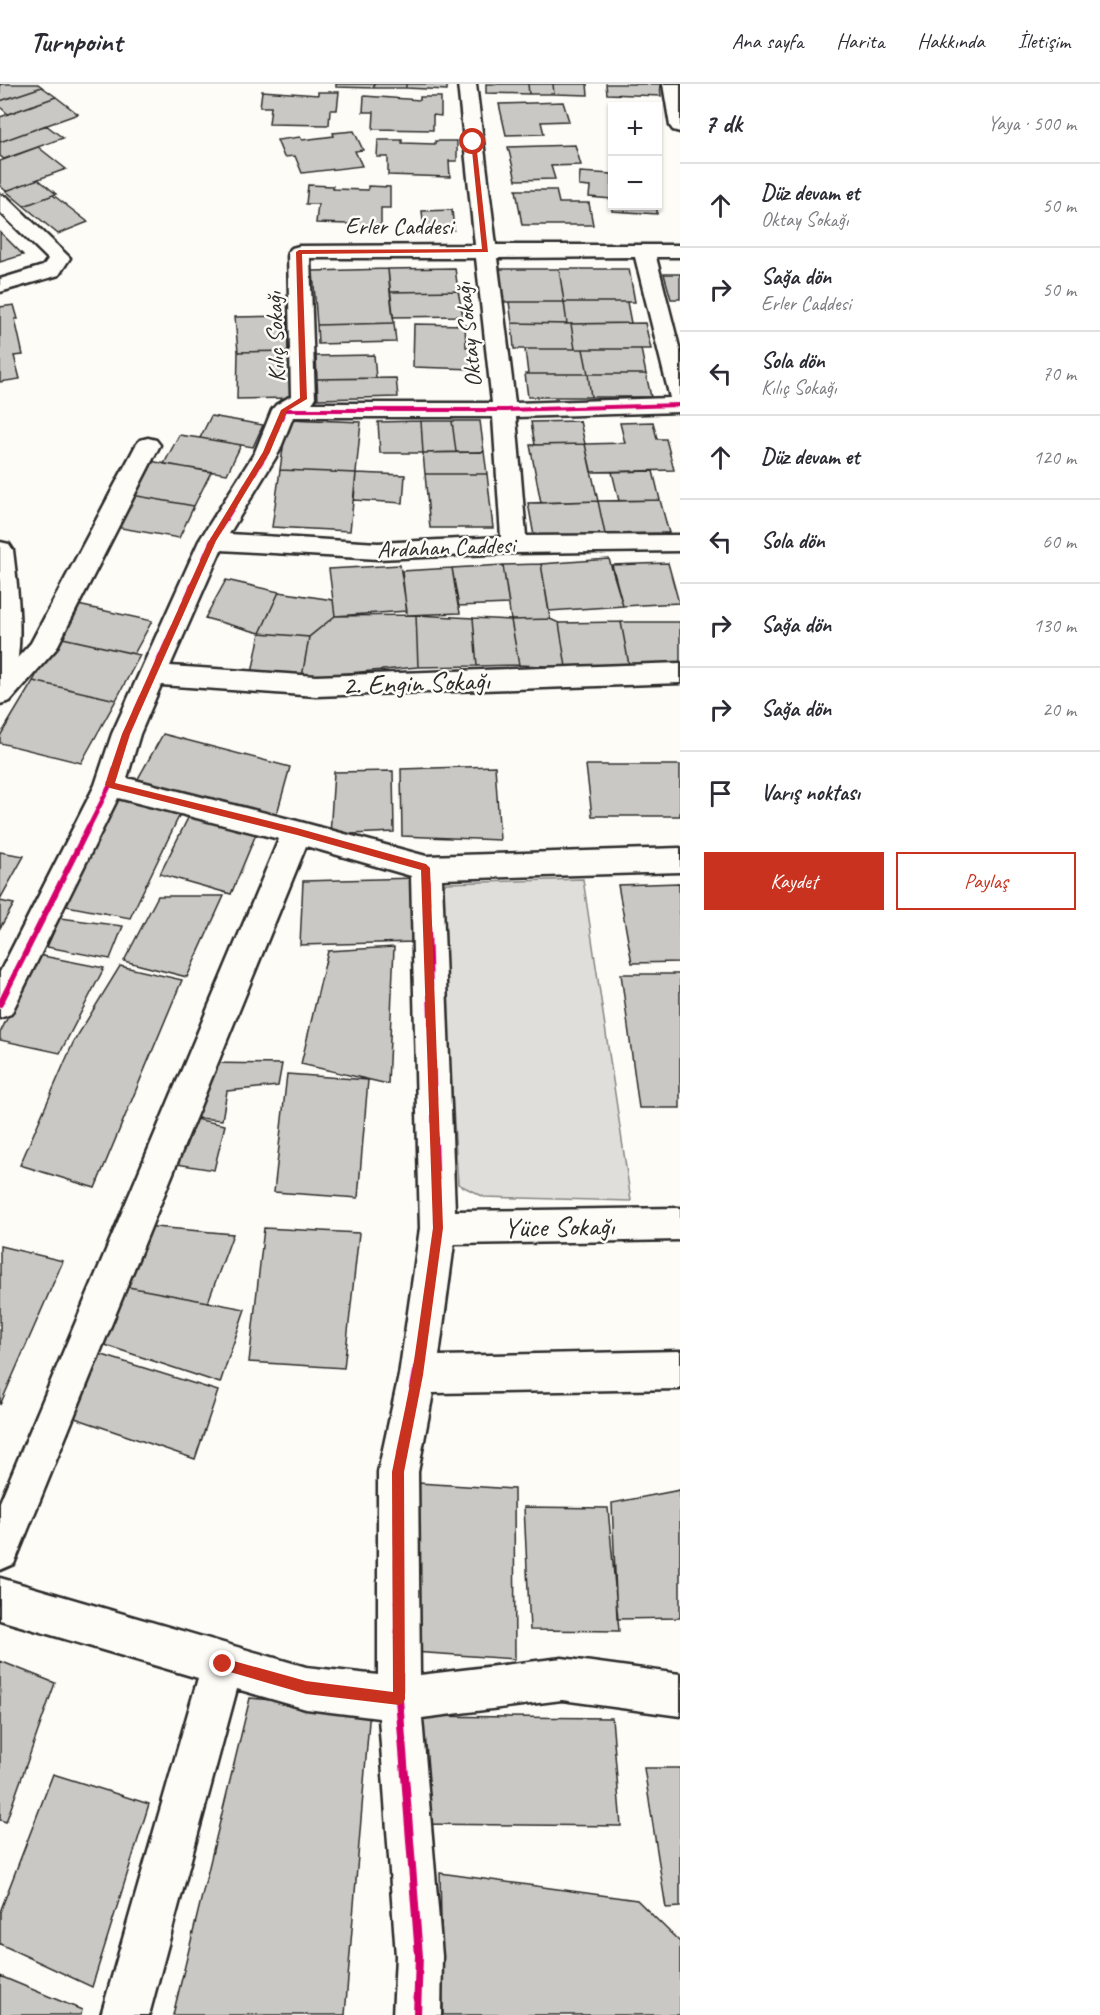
<!DOCTYPE html>
<html lang="tr">
<meta charset="utf-8">
<style>
body{margin:0;font-family:Caveat,sans-serif;background:#f7f7f7;color:#2b2b33}
.controls{position:absolute;right:18px;top:18px;display:grid;overflow:hidden;border-radius:0px;box-shadow:0 2px 4px #0004}
.controls button{width:54px;height:54px;display:grid;place-items:center;padding:0;border:0;border-bottom:2px solid #e1e1e2;background:#fff;color:#2b2b33;font:30px sans-serif}
.stop{position:absolute;width:18px;height:18px;margin:-14px;border:4px solid #c8321e;border-radius:50%;background:#fff}
.stop.end{background:#c8321e;border-color:#fff;box-shadow:0 2px 6px #0008}
.list{margin:0;padding:0;list-style:none}
h2{display:flex;justify-content:space-between;align-items:center;height:78px;margin:0;padding:0 24px;font-size:26px}
h2 small{font-size:20px;font-weight:400;color:#7c7c81}
.list li{display:grid;grid-template-columns:39px 1fr auto;gap:18px;align-items:center;box-sizing:border-box;height:84px;padding:0 24px;border-top:2px solid #e1e1e2}
.list b{display:block;font-size:22px;white-space:nowrap}
.list p{margin:0;font-size:20px;white-space:nowrap;color:#7c7c81}
.list em{font-size:20px;font-style:normal;color:#7c7c81}
.actions{display:flex;gap:12px;padding:18px 24px}
.actions a{flex:1;padding:14px 0;border:2px solid #c8321e;border-radius:0px;text-align:center;font-size:21px;color:#c8321e}
.actions .main{background:#c8321e;color:#fff}
.icon{flex:none;width:33px;height:33px;fill:none;stroke:currentColor;stroke-width:2;stroke-linecap:round;stroke-linejoin:round}
.map{position:relative;flex:none;width:680px;height:1931px;overflow:hidden}
header{display:flex;align-items:center;gap:36px;box-sizing:border-box;height:84px;padding:0 30px;background:#fff;border-bottom:2px solid #e1e1e2}
header strong{font-size:28px}
nav{display:flex;gap:33px;margin-inline-start:auto;font-size:21px}
main{display:flex}
aside{flex:1;background:#fff}
.map>svg:first-child{display:block}
.green{fill:#dfdeda;stroke:#858482;stroke-width:1.5}
.building{fill:#c9c8c4;stroke:#2b2b2b;stroke-width:1.5}
.lines{fill:none;stroke-linecap:round;stroke-linejoin:round}
.minor-casing{stroke:#2b2b2b;stroke-width:5}
.major-casing{stroke:#2b2b2b;stroke-width:5}
.minor{fill:#fdfcf7;fill-rule:evenodd}
.major{fill:#fdfcf7;fill-rule:evenodd}
.cycleway-far3-casing{stroke:#fdfcf7;stroke-width:6}
.cycleway-far2-casing{stroke:#fdfcf7;stroke-width:8}
.cycleway-far1-casing{stroke:#fdfcf7;stroke-width:10}
.cycleway-casing{stroke:#fdfcf7;stroke-width:11}
.cycleway-far3{stroke:#d6006c;stroke-width:4}
.cycleway-far2{stroke:#d6006c;stroke-width:4.5}
.cycleway-far1{stroke:#d6006c;stroke-width:6}
.cycleway{stroke:#d6006c;stroke-width:8}
.route{fill:#c8321e}
.labels{text-anchor:middle;stroke-width:5;stroke-linejoin:round;paint-order:stroke}
.far-street-label{font-size:24px;fill:#2b2b2b;stroke:#fdfcf7}
.street-label{font-size:28px;fill:#2b2b2b;stroke:#fdfcf7}
</style>
<header>
<strong>Turnpoint</strong>
<nav><a>Ana sayfa</a><a>Harita</a><a>Hakkında</a><a>İletişim</a></nav>
</header>
<main>
<div class="map">
<svg width="680" height="1931" viewBox="0 0 680 1931">
<rect width="100%" height="100%" fill="#fdfcf7"/>
<filter id="ink" filterUnits="userSpaceOnUse"><feTurbulence type="fractalNoise" baseFrequency=".0167" numOctaves="2"/><feDisplacementMap in="SourceGraphic" scale="12" xChannelSelector="R" yChannelSelector="G"/><feConvolveMatrix kernelMatrix="1 2 1 2 8 2 1 2 1" color-interpolation-filters="sRGB"/></filter>
<g filter="url(#ink)">
<path class="green" d="M583,795l48,322 -147,-4 -26,-13 -19,-292 7,-9z"/>
<path class="building" d="M0,0h38l4,3 -42,14z
M336,0h38v4l-38,-1z
M374,0h32v4h-32z
M406,0h41v6l-41,-2z
M486,0h42l1,10 -43,-1z
M528,0h25l1,10h-25z
M553,0h34l1,11 -34,-1z
M606,0h54l1,12 -54,-2z
M42,3l14,10 -48,17 -8,-7v-6z
M262,7l56,4v-3h21l-2,18h-7l-1,15 -60,-1 2,-17h-11z
M364,12l56,4v-3h21v19l-8,-1v15l-60,-1 1,-17h-11z
M56,13l22,17 -78,28v-25z
M563,18l6,19 -28,1 3,12 -38,1 -7,-31z
M46,41l17,13 -59,21 -4,-3v-14z
M354,47l9,19 -8,1 7,15 -60,7 -7,-17 -11,1 -7,-17 23,-3 2,3 32,-4 -1,-3z
M378,56h24v3l33,1v-3h22v20h-8l1,16 -62,-2v-18h-11z
M575,61l6,20 -30,1 4,13 -39,1 -8,-33z
M38,63l28,22 -60,22 -6,-5v-25z
M658,76l-1,54 -45,-3v-12l-23,-2 1,-10 -11,-1 1,-14 32,2v32h46z
M38,95l18,15 -32,12 -18,-15z
M308,101l25,1v3l35,1v-4l22,1v21h-9v17l-65,-2 2,-19h-12z
M516,106h40l3,13h30l4,22h-71z
M53,111l35,27 -30,12 -34,-28z
M452,126l2,20h-30l-2,-19z
M0,148l23,23 -23,7z
M455,184l3,23 -68,1 -2,-23z
M388,185l6,54 -77,2 -4,-54z
M497,185h62l5,33h-63z
M559,185h70l6,33h-71z
M664,190h16v25h-9z
M458,207l5,25 -70,1 -3,-25z
M509,218h55l3,22 -55,-1z
M564,218h63l4,21 -64,1z
M14,221l4,14h-3l8,36 -9,1 6,23 -20,3v-75z
M287,232l1,35 -50,1 -3,-35z
M394,239l2,19 -78,2 -1,-19z
M512,239l59,1 4,25h-61z
M645,239l6,26h-76l-4,-25z
M414,240l51,1 1,22h7l1,22 -61,-2z
M525,265h58l5,25h-60z
M583,265h58l5,25h-58z
M288,267l2,47 -53,1 1,-47z
M374,271l2,23 -59,1 -1,-23z
M525,290h63l3,23h-63z
M588,290h58l5,23h-60z
M396,294l2,19 -80,2 -1,-20z
M211,332l52,9 -10,22 -53,-9z
M287,335l74,3 -5,51 -76,-3z
M421,337l2,32h-43l-2,-31z
M421,337h31l4,31 -33,1z
M452,337h28l4,31h-28z
M580,337l5,23 -50,1 -4,-23z
M653,338l4,17h9l8,31 -83,2 -6,-28 40,-1 -5,-20z
M179,351l21,3 41,7 -14,29 -63,-10z
M585,360l13,57 -57,2 -11,-58z
M484,368l3,22h-62l-2,-21z
M150,377l61,11 -17,34 -62,-11z
M280,386l76,3 -6,58 -78,-4z
M653,387l7,29 -41,1 -7,-29z
M356,389l49,2 -2,28 -49,-3z
M425,390h62l6,54h-63z
M132,411l62,11 -15,32 -64,-11z
M660,416l9,33 -64,1 -7,-33z
M598,417l7,33 -71,2 -6,-33z
M609,475l14,47 -74,5 -8,-47z
M668,479l11,40 -56,3 -11,-41z
M541,480l9,55 -39,1 -8,-55z
M400,481l7,46 -72,5 -6,-47z
M503,481l6,39 -51,2 -6,-38z
M452,484l8,45 -53,2 -5,-44z
M226,496l53,12 -19,41 -55,-15z
M279,508l54,8 2,16 -26,21 -49,-4z
M78,521l74,16 -18,33 -76,-17z
M416,531l57,3 4,48 -59,1z
M416,531l2,52 -116,10 7,-40 26,-21z
M473,534l38,2 8,45 -42,1z
M550,535l9,4 7,44 -47,-2 -8,-45z
M621,538h59v44l-51,-1z
M621,538l8,43 -63,2 -7,-44z
M260,549l49,4 -7,40 -50,-4z
M58,553l82,18 -24,45 -83,-19z
M33,597l83,19 -35,63 -81,-20v-7z
M163,650l127,33 -14,50 -141,-33z
M586,681h94v51h-88z
M495,682l5,74 -98,-4 -1,-67z
M393,687l1,61 -64,3 4,-63z
M116,708l67,16 -53,110 -69,-13z
M192,726l67,17 -28,67 -71,-20z
M0,768l24,4 -24,43z
M416,794l-1,64 -115,3 3,-64z
M679,799l1,79 -48,1 -14,-78z
M158,812h66l-37,81 -63,-16z
M0,817l14,3 -14,24z
M60,834l63,8 -13,33 -63,-12z
M394,863l-6,137 -87,-20 27,-113z
M38,871l66,13 -44,85 -60,-13v-7z
M120,882l62,14 -87,208 -75,-23 53,-122z
M621,890h59v134h-41z
M203,979l79,1 -4,22 -51,5 -5,29 -37,-3z
M287,990l81,6 -10,118 -84,-6z
M185,1033l40,8 -11,45 -44,-7z
M144,1142l89,8 -25,68 -85,-16z
M264,1144l95,5 -15,135 -95,-6z
M0,1162l63,15 -63,144z
M123,1202l122,23 -25,74 -121,-40z
M96,1269l122,38 -23,68 -123,-42z
M418,1399l96,6 1,170 -102,-7z
M680,1406v128l-63,1 -5,-116z
M524,1423l84,1 11,123 -89,-1z
M0,1577l55,22 -49,139 -6,-2z
M250,1614l120,11 -25,306h-172z
M412,1632l200,2 9,108 -208,-2z
M644,1684h36v139l-14,1z
M53,1690l96,30 -57,183 -92,-43v-32z
M440,1789l197,27 43,42v73h-237z
M0,1892l82,34 -1,5h-81z"/>
<g class="lines">
<g class="minor-casing">
<path id="minor" d="M458,0h18l20,161h184v12h-24l24,94v61l-164,5 10,119 154,-1v16l-166,2 -136,6 -157,-9 -51,116 146,10 364,-13v20l-364,13 -155,-11 -21,49 -13,44 170,43 129,35 254,-8v24l-238,7 13,332 225,-3v32l-226,4 -15,112 241,-5v38l-247,4 -15,79 2,203 142,-17 118,16v42l-118,-16 -140,18 20,238 -1,59h-48l3,-59 -17,-238 -73,-9 -69,-20 -88,326h-48l97,-337 -198,-58v-42l306,89 72,8v-203l21,-97 21,-147 -9,-352 -105,-30 -292,718 -14,6v-68l279,-663 -161,-41 -107,216 -11,4v-46l95,-187 17,-51 87,-193 56,-89 17,-42 4,-5 15,-9 -3,-144 4,-4 7,-2 176,-1zM635,173l35,141 -155,5 -18,-145zM310,174h166l16,145h-180l3,-4zM293,333h200l8,120 -123,6 -149,-9 50,-82z
M663,0h17v48l-7,-2 -3,-4z
M0,111l7,2 59,57 4,4 -11,17 -59,17v-13l43,-13 5,-7 -48,-47z
M148,354l8,2 4,5 -104,204 -46,52 -10,3v-27l31,-34 105,-198 4,-5z"/>
</g>
<g class="major-casing">
<path id="major" d="M0,458l9,2 4,6c4,34 14,104 -3,134l-10,3z"/>
</g>
<use href="#minor" class="minor"/>
<use href="#major" class="major"/>
<g class="cycleway-far3-casing">
<path id="cycleway-far3" d="M283,329l1,-3h220l176,-5"/>
</g>
<g class="cycleway-far2-casing">
<path id="cycleway-far2" d="M89,743l21,-42 16,-51 86,-193 55,-89 17,-41"/>
</g>
<g class="cycleway-far1-casing">
<path id="cycleway-far1" d="M0,920l89,-178
M421,1268l17,-124 -12,-360"/>
</g>
<g class="cycleway-casing">
<path id="cycleway" d="M417,1931l2,-59 -20,-257 -1,-227 23,-121"/>
</g>
<use href="#cycleway-far3" class="cycleway-far3"/>
<use href="#cycleway-far2" class="cycleway-far2"/>
<use href="#cycleway-far1" class="cycleway-far1"/>
<use href="#cycleway" class="cycleway"/>
</g>
</g>
<path class="route" d="M471,57l5,1 12,110 -186,2 5,145 -20,12 -17,41 -54,89 -86,193 -15,49 182,45 129,36 4,4 13,360 -20,147 -19,97 1,227 -2,4 -4,2 -93,-11 -83,-24 -4,-2 -2,-4 2,-4 4,-2 83,23 87,11 -1,-220 20,-97 21,-147 -12,-358 -124,-35 -187,-47 -5,-3 17,-51 87,-193 54,-89 18,-42 19,-12 -4,-146 3,-2 183,-1z"/>
<g class="labels">
<g class="far-street-label">
<text x="399" y="150">Erler Caddesi</text>
<text transform="translate(468 251) rotate(-96)" y="8">Oktay Sokağı</text>
<text transform="translate(275 253) rotate(-92)" y="8">Kılıç Sokağı</text>
<text transform="translate(446 463) rotate(-2)" y="8">Ardahan Caddesi</text>
</g>
<g class="street-label">
<text transform="translate(416 598) rotate(-2)" y="10">2. Engin Sokağı</text>
<text transform="translate(559 1142) rotate(-1)" y="10">Yüce Sokağı</text>
</g>
</g>
</svg>
<div class="controls">
<button>+</button>
<button>−</button>
</div>
<div class="stop" style="left:473px;top:58px"></div>
<div class="stop end" style="left:223px;top:1580px"></div>
</div>
<aside>
<h2>7 dk<small>Yaya · 500 m</small></h2>
<ul class="list">
<li><svg class="icon" aria-label="ahead" viewBox="0 0 24 24"><path d="M12 20V5M6 11l6-6 6 6"/></svg><div><b>Düz devam et</b><p>Oktay Sokağı</p></div><em>50 m</em></li>
<li><svg class="icon" aria-label="right" viewBox="0 0 24 24"><path d="M7 20v-9h11M14 6l5 5-5 5"/></svg><div><b>Sağa dön</b><p>Erler Caddesi</p></div><em>50 m</em></li>
<li><svg class="icon" aria-label="left" viewBox="0 0 24 24"><path d="M17 20v-9H6M10 6l-5 5 5 5"/></svg><div><b>Sola dön</b><p>Kılıç Sokağı</p></div><em>70 m</em></li>
<li><svg class="icon" aria-label="ahead" viewBox="0 0 24 24"><path d="M12 20V5M6 11l6-6 6 6"/></svg><div><b>Düz devam et</b></div><em>120 m</em></li>
<li><svg class="icon" aria-label="left" viewBox="0 0 24 24"><path d="M17 20v-9H6M10 6l-5 5 5 5"/></svg><div><b>Sola dön</b></div><em>60 m</em></li>
<li><svg class="icon" aria-label="right" viewBox="0 0 24 24"><path d="M7 20v-9h11M14 6l5 5-5 5"/></svg><div><b>Sağa dön</b></div><em>130 m</em></li>
<li><svg class="icon" aria-label="right" viewBox="0 0 24 24"><path d="M7 20v-9h11M14 6l5 5-5 5"/></svg><div><b>Sağa dön</b></div><em>20 m</em></li>
<li><svg class="icon" aria-label="arrive" viewBox="0 0 24 24"><path d="M6 21V4h12l-3 4 3 4H6"/></svg><div><b>Varış noktası</b></div></li>
</ul>
<div class="actions"><a class="main">Kaydet</a><a>Paylaş</a></div>
</aside>
</main>
